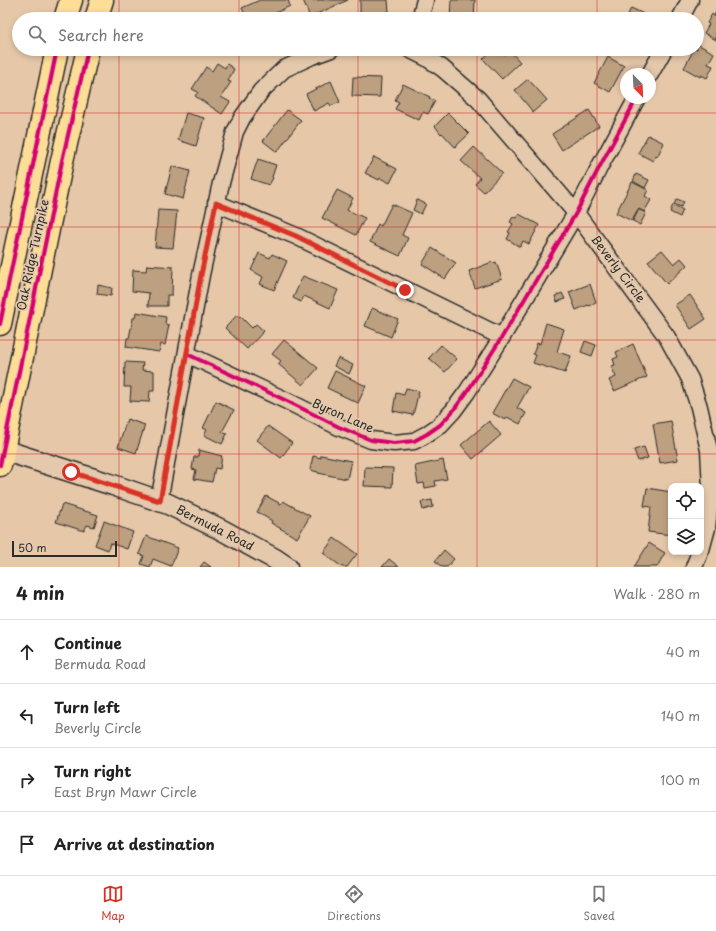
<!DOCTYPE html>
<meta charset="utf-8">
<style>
body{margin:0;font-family:"Playpen Sans",sans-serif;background:#f2f2f2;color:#222}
.controls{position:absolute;right:12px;bottom:12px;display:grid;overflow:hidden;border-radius:8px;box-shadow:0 2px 6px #0003}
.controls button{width:36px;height:36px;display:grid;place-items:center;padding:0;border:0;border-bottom:1px solid #e0e0e0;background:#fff;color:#222;font:20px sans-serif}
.compass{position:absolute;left:620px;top:68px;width:36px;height:36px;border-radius:50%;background:#fff;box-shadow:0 2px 6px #0003;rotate:156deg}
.scale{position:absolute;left:12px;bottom:10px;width:105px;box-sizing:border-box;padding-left:4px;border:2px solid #2b2b2b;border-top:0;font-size:11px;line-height:14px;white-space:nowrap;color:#2b2b2b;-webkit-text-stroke:3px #e5c9ac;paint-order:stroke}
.stop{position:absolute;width:12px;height:12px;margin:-9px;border:3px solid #d93025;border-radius:50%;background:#fff}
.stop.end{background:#d93025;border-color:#fff;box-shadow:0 1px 4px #0008}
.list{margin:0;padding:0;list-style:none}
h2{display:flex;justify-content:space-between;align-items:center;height:52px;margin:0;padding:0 16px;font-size:17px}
h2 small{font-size:13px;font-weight:400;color:#767676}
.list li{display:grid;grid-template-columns:26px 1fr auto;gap:12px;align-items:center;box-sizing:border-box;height:64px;padding:0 16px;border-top:1px solid #e0e0e0}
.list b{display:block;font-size:15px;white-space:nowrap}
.list p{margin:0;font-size:13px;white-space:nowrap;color:#767676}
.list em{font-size:13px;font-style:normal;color:#767676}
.icon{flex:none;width:22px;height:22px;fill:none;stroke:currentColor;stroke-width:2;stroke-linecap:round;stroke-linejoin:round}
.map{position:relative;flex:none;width:716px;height:567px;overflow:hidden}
.search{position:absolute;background:#fff;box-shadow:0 2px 6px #0003;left:12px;right:12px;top:12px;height:44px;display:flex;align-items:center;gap:10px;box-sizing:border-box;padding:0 14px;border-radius:22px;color:#767676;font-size:15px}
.sheet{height:308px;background:#fff}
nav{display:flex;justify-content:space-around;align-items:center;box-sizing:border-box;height:56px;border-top:1px solid #e0e0e0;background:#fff;font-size:11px;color:#767676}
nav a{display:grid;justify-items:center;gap:2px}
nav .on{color:#d93025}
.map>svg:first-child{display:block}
.building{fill:#bda080;stroke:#2b2b2b}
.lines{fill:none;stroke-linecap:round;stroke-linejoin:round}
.minor-casing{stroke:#2b2b2b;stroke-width:19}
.tertiary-casing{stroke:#2b2b2b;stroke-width:23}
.trunk-casing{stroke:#2b2b2b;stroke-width:25}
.minor{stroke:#e5c9ac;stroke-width:16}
.tertiary{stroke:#e5c9ac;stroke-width:20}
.trunk{stroke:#fede96;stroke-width:22}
.cycleway-casing{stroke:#e5c9ac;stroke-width:6}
.cycleway{stroke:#d6006c;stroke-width:4}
.route{stroke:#d93025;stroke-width:5}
.grid{fill:none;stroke:#d62828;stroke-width:1;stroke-opacity:0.55}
.labels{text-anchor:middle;stroke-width:3.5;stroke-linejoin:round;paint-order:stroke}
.street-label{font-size:12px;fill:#2b2b2b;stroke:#e5c9ac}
</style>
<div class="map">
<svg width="716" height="567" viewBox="0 0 716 567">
<rect width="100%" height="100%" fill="#e6c8a9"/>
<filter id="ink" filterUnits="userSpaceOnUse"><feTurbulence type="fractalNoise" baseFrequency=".025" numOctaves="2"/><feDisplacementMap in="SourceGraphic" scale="8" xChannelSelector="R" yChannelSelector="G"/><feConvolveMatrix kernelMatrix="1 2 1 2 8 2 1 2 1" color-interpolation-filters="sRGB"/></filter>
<g filter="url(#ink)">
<path class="building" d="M260,0h28l2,6 -27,13h-16l-5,-11z
M303,0h45l-38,17z
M360,0h28l1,12 -12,1v3l-10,1v-4h-7z
M451,0h24l-1,19h-24z
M631,8l17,8 -1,3h-21z
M716,12v28l-12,-7 5,-9 -2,-1 5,-9 2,2z
M697,44l17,9 -6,11 5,2 -6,12 -6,-3 -1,2 -16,-9 10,-19h3z
M493,49h6l5,6 5,-5 11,12 -18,17 -19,-20z
M608,57l16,9 -14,26 -16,-9z
M217,63l8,5 2,-4 7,5 -6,12 3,1 -10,15 9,5 -8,12 -27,-18 3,-4 -6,-3 14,-22 6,4z
M353,77l28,1 -1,19 -28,-1z
M528,79l19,21 -14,12 -18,-22z
M331,81l9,21 -9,4 -2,-3 -15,8 -8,-17z
M403,84l27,13 -1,1 6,3 -7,13 -5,-2 -4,8 -24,-11 4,-7 -4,-2z
M287,110l14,10 -24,32 -14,-11z
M589,110l10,16 -37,24 -10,-16z
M186,113l18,5 -8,28 -18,-6z
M448,113l21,21 -14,13 -13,-14 -1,1 -6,-8z
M648,135l16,8 -7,14 -1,-1 -3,5 -15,-8z
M474,147l28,26 -18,19 -9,-8 5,-6 -19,-17z
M374,157l23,12 -7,14 -10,-5 -1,2 -14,-7z
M258,159l18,6 -4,12 1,1 -4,7 -18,-6z
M172,166l18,5 -7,28 -18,-5z
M636,174l13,6 -4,8 -12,-7z
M632,182l16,8 -3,6 6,4 -7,12 -6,-3 -6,12 -16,-8z
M337,190l16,8 -6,12 18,8 -9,17 -34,-17z
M677,199l7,3 -3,5 -7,-3z
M417,200l9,4 -5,10 -8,-4z
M392,204l20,9 -10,22 6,3 -8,18 -30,-14 8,-18 3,2z
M673,205l10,5 -3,7 -10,-5z
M639,209l7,4 -6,12 -7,-4z
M158,210l19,1 -4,37 -18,-1z
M519,214l20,11 -10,19 -6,-3 -3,6 -13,-8 3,-6 -2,-1 5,-8 -3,-2 3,-5 3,1z
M432,248l24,15 -11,16 -23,-15z
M662,250l12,14 7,-6 6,7 -20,19 -19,-23z
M259,253l11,5 2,-4 15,7 -13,29 -14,-6 3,-7 -12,-7z
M492,262l1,1 3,-1 6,17 -27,9 -6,-17z
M147,265l26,2 -1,28h-5v11h-19l1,-13 -17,-2 1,-21 13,1z
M303,276l35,14 -8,18 -26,-12 -3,6 -8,-4z
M590,284l6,18 -7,4 -1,-1 -12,5 -7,-18z
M98,285l14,3 -1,8 -14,-2z
M562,293l3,6 -8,3 -2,-6z
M690,295l16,24 -15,10 -16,-24z
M372,308l26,11 -7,18 -26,-11z
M136,312l30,5 -1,7 4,1 -4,20 -4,-1 -2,8 -33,-5 1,-9h2l4,-20h2z
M237,315l3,3 1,-1 11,11 4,-4 8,7 -17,18 -22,-21z
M546,323l18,6 -7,23 14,4 -6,17 -32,-10 3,-8 -3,-1 4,-11 3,1z
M284,340l34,28 -15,17 -25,-21 3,-3 -9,-7z
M585,341l11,4 -4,11 -11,-4z
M633,344l14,33 -33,14 -5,-11 7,-3 -5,-11 4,-1 -2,-6 5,-2 -2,-5z
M441,345l16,14 -12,13 -16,-14z
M338,358l15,7 -4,9 -15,-8z
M125,362l18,1 -1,7 12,1v20h-4l-1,11 -19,-1 1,-14h-7z
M335,371l31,15 -8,17 -31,-15z
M512,378l17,9 -12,21 9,5 -6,11 -13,-7 -2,3 -13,-7z
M406,388l13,3 -6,24 -20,-4 3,-18 8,2z
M216,401l18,9 -12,22 5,2 -5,10 -18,-9 3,-5 -4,-2z
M127,419l18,6 -9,28 -18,-6z
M489,421l12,14 -28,24 -12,-14z
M671,421l7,39 -18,3 -7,-39z
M268,426l24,17 -11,15 -24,-18z
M644,447l4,11 -10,3 -4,-11z
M199,450l23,6 -2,13 -5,-1 -3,14 -18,-3 2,-9 -4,-1 2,-12h4z
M321,455l30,6 -4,18 -29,-6v-1l-8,-2 3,-14 8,2z
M443,460l4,19 -12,2 1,5 -11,2 -1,-5 -6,1 -3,-18z
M365,467l28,1 -1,19 -28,-1z
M647,488l24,4v43l-23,-3 3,-25 -7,-1z
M266,496l15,8 2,-3 27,15 -13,22 -26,-15 1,-2 -15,-9z
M432,500l1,7 -10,3 -2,-8z
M62,504l36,11 -4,12 -7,-2 -3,6 -28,-9z
M104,521l29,11 -6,17 -17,-6 -2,7 -13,-5z
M146,536l32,12 -7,18 -18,-7 -3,8 -9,-3 3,-8 -5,-2z
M334,538l23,16 -10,13h-5l-19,-14z
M649,543l16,10 -2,3 -6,11h-23z
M444,550l10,9 -7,8h-5l-7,-6z
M389,559l10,8h-17z
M204,562l7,5h-11z"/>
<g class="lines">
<g class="minor-casing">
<path id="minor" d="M420,19l5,-19
M680,19l10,-19
M409,49l18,9 15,10 36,31 98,114 91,124 23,42 9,28 10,43 2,38 -4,40 -6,22
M650,74l14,-25
M216,203l80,33 206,101
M187,354l100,47 52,26 32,13 23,3 20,-2 13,-7 13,-9 13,-14 14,-19 35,-55 74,-124 24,-47 37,-68
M159,501l42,-226 20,-92 14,-51 7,-14 19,-27 23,-22 28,-13 19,-7
M694,567l6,-15"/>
</g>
<g class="tertiary-casing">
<path id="tertiary" d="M3,450l110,35 55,19 54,26 53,29 12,8"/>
</g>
<g class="trunk-casing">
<path id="trunk" d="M65,19l6,-19
M96,19l6,-19
M0,324l57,-275
M0,465l62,-304 26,-112"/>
</g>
<use href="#minor" class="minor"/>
<use href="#tertiary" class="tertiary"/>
<use href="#trunk" class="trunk"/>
<g class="cycleway-casing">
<path id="cycleway" d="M0,324l57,-275
M187,354l100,47 52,26 32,13 23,3 20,-2 13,-7 13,-9 13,-14 14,-19 35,-55 74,-124 24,-47 37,-68
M0,465l62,-304 26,-112"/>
</g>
<use href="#cycleway" class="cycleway"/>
</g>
</g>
<g class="lines" filter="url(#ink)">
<path class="route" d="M71,472l89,29 41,-226 15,-72 80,33 109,54"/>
</g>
<path class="grid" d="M119,0v19M239,0v19M358,0v19M477,0v19M597,0v19M119,49v518M239,49v518M358,49v518M477,49v518M597,49v518M0,113h716M0,227h716M0,340h716M0,454h716"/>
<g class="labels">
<g class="street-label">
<text transform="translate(33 255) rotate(-78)" y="4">Oak Ridge Turnpike</text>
<text transform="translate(618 269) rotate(53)" y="4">Beverly Circle</text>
<text transform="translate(343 416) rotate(24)" y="4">Byron Lane</text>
<text transform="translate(215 528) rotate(27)" y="4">Bermuda Road</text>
</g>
</g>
</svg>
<div class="controls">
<button><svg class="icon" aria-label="locate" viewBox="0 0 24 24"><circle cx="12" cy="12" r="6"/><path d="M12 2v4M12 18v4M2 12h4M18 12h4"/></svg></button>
<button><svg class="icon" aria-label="layers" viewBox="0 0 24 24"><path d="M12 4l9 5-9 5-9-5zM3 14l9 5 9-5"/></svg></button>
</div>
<svg class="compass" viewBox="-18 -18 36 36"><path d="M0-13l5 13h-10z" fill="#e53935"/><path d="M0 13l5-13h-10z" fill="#767676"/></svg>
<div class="scale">50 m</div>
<div class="stop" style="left:71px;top:472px"></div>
<div class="stop end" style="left:405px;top:290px"></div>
<div class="search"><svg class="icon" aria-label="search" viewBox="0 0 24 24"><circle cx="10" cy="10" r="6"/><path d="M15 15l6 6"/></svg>Search here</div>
</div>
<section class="sheet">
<h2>4 min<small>Walk · 280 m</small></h2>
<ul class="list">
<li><svg class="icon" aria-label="ahead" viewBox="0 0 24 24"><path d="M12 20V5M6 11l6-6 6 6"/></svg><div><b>Continue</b><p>Bermuda Road</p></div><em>40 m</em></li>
<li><svg class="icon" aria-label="left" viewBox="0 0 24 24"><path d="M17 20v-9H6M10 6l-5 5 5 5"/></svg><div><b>Turn left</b><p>Beverly Circle</p></div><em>140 m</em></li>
<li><svg class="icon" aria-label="right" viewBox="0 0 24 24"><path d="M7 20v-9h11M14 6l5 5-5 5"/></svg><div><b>Turn right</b><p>East Bryn Mawr Circle</p></div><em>100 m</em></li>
<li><svg class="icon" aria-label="arrive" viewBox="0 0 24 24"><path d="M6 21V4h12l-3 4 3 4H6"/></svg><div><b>Arrive at destination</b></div></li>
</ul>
</section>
<nav>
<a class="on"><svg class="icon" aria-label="map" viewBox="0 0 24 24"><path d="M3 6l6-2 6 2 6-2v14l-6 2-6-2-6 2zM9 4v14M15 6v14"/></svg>Map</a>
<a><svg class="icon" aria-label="directions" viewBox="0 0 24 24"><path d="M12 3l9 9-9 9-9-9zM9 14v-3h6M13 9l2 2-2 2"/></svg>Directions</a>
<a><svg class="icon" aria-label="saved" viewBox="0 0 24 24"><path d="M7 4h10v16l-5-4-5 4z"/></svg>Saved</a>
</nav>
